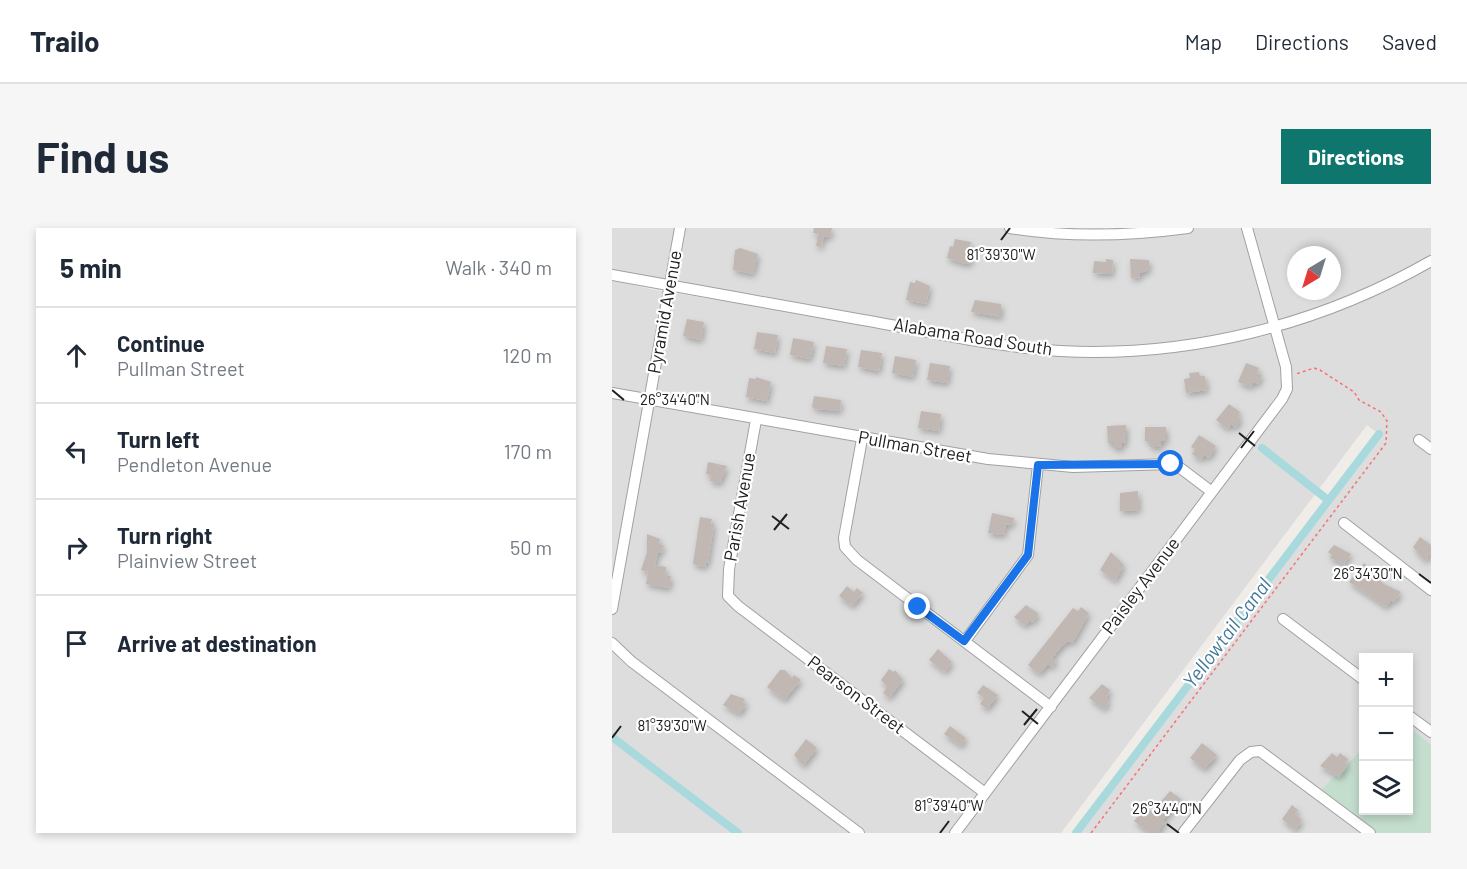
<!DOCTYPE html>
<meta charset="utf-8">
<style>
body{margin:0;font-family:Barlow,sans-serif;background:#f6f6f7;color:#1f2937}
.controls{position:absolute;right:18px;bottom:18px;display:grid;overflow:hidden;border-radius:0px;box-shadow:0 3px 9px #0003}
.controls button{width:54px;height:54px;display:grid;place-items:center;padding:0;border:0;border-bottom:2px solid #e0e1e3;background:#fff;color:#1f2937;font:30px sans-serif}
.compass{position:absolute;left:675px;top:18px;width:54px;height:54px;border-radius:50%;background:#fff;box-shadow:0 3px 9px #0003;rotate:218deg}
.stop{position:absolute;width:18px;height:18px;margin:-14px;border:4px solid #1a73e8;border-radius:50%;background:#fff}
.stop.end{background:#1a73e8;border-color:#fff;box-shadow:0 2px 6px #0008}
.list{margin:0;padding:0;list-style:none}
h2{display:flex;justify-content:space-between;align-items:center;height:78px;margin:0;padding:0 24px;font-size:26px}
h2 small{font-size:20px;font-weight:400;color:#747a83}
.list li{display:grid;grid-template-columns:39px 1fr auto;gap:18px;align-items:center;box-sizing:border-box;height:96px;padding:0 24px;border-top:2px solid #e0e1e3}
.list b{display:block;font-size:22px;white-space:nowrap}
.list p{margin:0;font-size:20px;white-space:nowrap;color:#747a83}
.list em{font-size:20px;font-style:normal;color:#747a83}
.icon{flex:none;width:33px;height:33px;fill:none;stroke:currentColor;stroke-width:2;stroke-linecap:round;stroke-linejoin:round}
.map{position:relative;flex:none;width:819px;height:605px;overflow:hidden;border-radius:0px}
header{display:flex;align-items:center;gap:36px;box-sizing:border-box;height:84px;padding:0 30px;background:#fff;border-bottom:2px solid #e0e1e3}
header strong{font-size:28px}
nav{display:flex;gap:33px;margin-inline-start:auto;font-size:21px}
.intro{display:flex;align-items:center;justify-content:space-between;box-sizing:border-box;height:144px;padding:0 36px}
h1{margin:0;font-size:42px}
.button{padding:15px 27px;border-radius:0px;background:#0f766e;color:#fff;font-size:21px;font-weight:700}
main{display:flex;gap:36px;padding:0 36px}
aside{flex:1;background:#fff;border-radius:0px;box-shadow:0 3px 9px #0003}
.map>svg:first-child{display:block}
.residential{fill:#dedddd;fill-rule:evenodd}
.wetland{fill:#c4dece}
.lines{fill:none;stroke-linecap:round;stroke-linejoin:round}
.canal{stroke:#a8d9dd;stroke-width:8}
.building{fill:#c1b7b3;filter:url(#shadow)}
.minor-casing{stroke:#a1a1a1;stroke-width:12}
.path{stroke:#f87075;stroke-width:1.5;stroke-dasharray:3 3;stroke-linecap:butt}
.minor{stroke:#fff;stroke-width:10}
.route{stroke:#1a73e8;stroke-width:8}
.ticks{fill:none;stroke:#202020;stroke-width:2}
.labels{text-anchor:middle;stroke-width:4.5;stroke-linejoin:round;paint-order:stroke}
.street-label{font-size:18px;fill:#202020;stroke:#fff}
.water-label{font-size:20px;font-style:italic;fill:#447a97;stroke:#fff}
.ticks-label{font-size:15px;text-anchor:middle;fill:#202020;stroke:#fff;stroke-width:4.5;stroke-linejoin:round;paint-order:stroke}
</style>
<header>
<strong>Trailo</strong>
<nav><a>Map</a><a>Directions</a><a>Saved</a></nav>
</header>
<div class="intro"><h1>Find us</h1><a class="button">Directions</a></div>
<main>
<aside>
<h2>5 min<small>Walk · 340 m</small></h2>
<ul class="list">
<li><svg class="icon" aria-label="ahead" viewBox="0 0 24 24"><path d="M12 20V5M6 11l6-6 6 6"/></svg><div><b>Continue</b><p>Pullman Street</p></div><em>120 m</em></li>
<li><svg class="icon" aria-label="left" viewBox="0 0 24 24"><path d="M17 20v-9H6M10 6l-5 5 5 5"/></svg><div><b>Turn left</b><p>Pendleton Avenue</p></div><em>170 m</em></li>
<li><svg class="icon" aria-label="right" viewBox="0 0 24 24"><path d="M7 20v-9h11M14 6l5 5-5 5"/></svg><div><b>Turn right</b><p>Plainview Street</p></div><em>50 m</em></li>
<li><svg class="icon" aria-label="arrive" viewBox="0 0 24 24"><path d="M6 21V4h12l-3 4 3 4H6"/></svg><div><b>Arrive at destination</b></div></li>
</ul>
</aside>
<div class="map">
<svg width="819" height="605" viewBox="0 0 819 605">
<defs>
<filter id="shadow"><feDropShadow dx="2" dy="3.5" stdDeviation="3" flood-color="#0004"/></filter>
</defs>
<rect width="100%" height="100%" fill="#f0ece7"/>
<path class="residential" d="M0,0h819v29l-58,30 -88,33 -78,18 -66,8 -79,1 -53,-6 -397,-70zM684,27h36v36h-36z
M819,38v479l-22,-19 -1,-68h-44l-1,90 -27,26 39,59h-294l299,-398 -13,-10 -306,408h-449v-553l38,9 387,64 211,-15z"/>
<path class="wetland" d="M797,498l22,19v88h-56l-55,-42 43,-43 1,62h44z"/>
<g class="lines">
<path class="canal" d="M650,220l66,52
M0,509l126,96
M464,605l303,-399"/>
</g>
<path class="building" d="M202,0h18l-2,9 -6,-1 -3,11 -5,-1 2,-12 -5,-1z
M343,11l16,3 -2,8 4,1 -3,12 -5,1 -18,-6 3,-12 3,1z
M128,20l18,6 -5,20 -20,-4 2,-20z
M494,31l7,1 -1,14 -19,-1 1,-12 12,1z
M518,31l19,1v10l-9,3v4l-9,1z
M304,52l14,6 -4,18 -20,-4 4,-18 5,1z
M363,72l26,4v13l-30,-5z
M75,91l17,3 -3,18 -18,-4z
M145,104l21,3 -3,18 -21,-4z
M181,110l21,4 -4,17 -20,-4z
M214,118l21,3 -3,17 -21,-3z
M249,122l21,3 -3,18 -21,-4z
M283,128l21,4 -3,17 -21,-4z
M318,135l20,3 -3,17 -20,-3z
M634,135l13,5 -2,5 5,2 -4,9 -5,-2 -2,5 -13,-5z
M587,144l1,4h5l2,14 -21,3 -2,-14 6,-1 -1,-5z
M144,149l15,5 -4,19 -21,-4 3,-19 7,1z
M202,168l27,4 -1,11 -24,-2 -4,-2z
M617,176l11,8 -3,4 4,3 -6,9 -4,-4 -3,5 -12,-9z
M309,183l20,3 -2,17 -21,-3z
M514,197v17l-4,1v5h-9v-5h-5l-1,-17z
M533,199h21v14h-5v6h-11v-6h-5z
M587,207l17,11 -7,12 -5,-3 -3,5 -9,-6 3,-5 -4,-2z
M96,234l19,4 -7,17 -10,-2 1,-6 -5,-1z
M526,263l1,19 -19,1v-18z
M380,285l22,5 -1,7 -7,-1 -2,11 -16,-2z
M88,289l12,2 -1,5h3l-6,39 -2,-1 -1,5 -12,-3z
M35,306l13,5 -1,5 4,1 -1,8 -4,-1 -3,13 11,2 -1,8 6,1 -2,12 -23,-4 2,-12 -7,-2 6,-18z
M808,309l11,8v8l-6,8 -12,-14z
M722,317l17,9 -7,10 -14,-6 2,-3 -4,-3z
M499,324l13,13 -9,16 -15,-11z
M752,335l6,5 -1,4 15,12 17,8 -7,10 -3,-2 -5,7 -37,-25z
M235,358l7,6 3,-4 6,5 -11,13 -13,-10z
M414,377l13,9 -7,9 -2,-3 -5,6 -11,-9z
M469,379l8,6 -13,24 -4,6 -4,-2 -7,6 -9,11 4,3 -4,6 -4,-3 -9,10 -11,-9 45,-57 5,3z
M326,421l14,13 -7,10 -16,-12z
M277,441l5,3 1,-2 8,10 -14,18 -6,-5 4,-6 -6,-7z
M168,442h5l7,8 2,-3 7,5 -17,20 -17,-13z
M490,456l8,6 -4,9 3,3 -5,7 -15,-11z
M371,457l15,10 -11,14 -7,-5 4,-6 -7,-5z
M119,466l14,5 -2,3 3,3 -7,9 -16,-9z
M338,498l16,12 -5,8 -17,-12z
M194,511l11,9 -14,18 -9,-11z
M590,515l15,12 -13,14 -14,-11z
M720,525l5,4 3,-4 8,6 -3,4 3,2 -9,12 -19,-11z
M558,563l11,8 -18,21 2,2 -8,11h-8l-15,-12 6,-7 4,3 5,-7 3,2z
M680,577l6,5 -3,4 7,6 -7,10 -13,-11z"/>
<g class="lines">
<g class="minor-casing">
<path id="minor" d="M398,0c60,10 118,8 178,0
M0,47c84,15 167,30 251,45 65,11 131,27 197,31 129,7 259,-26 371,-90
M0,165l376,66 85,8 98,-3 8,3 33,25
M144,192l-27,149 -1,27 10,10 247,187
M250,211l-18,99 1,9 12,13 194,147
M807,212l12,9
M732,295l87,67
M0,381l68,-381
M671,391l81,61
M353,413l63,-86 10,-90
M0,415l20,19 227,171
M796,487l23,17
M343,605l327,-434 5,-10 -1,-22 -39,-139
M571,605l57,-73 11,-8 9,-1 110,82"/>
</g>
<path class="path" d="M479,605l295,-390 1,-22 -6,-9 -22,-12 -5,-8 -34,-22 -6,-2 -18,6"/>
<use href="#minor" class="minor"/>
</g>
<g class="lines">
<path class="route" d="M306,379l46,34 64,-86 10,-90 133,-1"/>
</g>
<path class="ticks" d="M389,12l9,-12M0,162l12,10M627,205l16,13M629,220l13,-17M160,288l17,13M162,302l13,-16M807,346l12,9M410,483l16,13M412,497l13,-16M0,510l9,-12M555,596l12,9M328,605l9,-12"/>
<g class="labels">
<g class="street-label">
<text transform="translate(53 84) rotate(-80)" y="6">Pyramid Avenue</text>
<text transform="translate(361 109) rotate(9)" y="6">Alabama Road South</text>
<text transform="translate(303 219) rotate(10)" y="6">Pullman Street</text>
<text transform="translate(128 279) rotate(-80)" y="6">Parish Avenue</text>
<text transform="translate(529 358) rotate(-53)" y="6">Paisley Avenue</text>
<text transform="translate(244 467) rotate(37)" y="6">Pearson Street</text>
</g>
<g class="water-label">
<text transform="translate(615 405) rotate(-53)" y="7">Yellowtail Canal</text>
</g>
</g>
<g class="ticks-label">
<text x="389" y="32">81°39'30"W</text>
<text x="63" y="177">26°34'40"N</text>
<text x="756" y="351">26°34'30"N</text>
<text x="60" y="503">81°39'30"W</text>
<text x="337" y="583">81°39'40"W</text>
<text x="555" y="586">26°34'40"N</text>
</g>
</svg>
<div class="controls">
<button>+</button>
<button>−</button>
<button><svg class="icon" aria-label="layers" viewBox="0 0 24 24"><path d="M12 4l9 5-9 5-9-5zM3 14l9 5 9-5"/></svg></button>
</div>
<svg class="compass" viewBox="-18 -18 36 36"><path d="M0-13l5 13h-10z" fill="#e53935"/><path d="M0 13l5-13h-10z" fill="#747a83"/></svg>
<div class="stop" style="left:559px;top:236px"></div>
<div class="stop end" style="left:306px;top:379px"></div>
</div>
</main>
